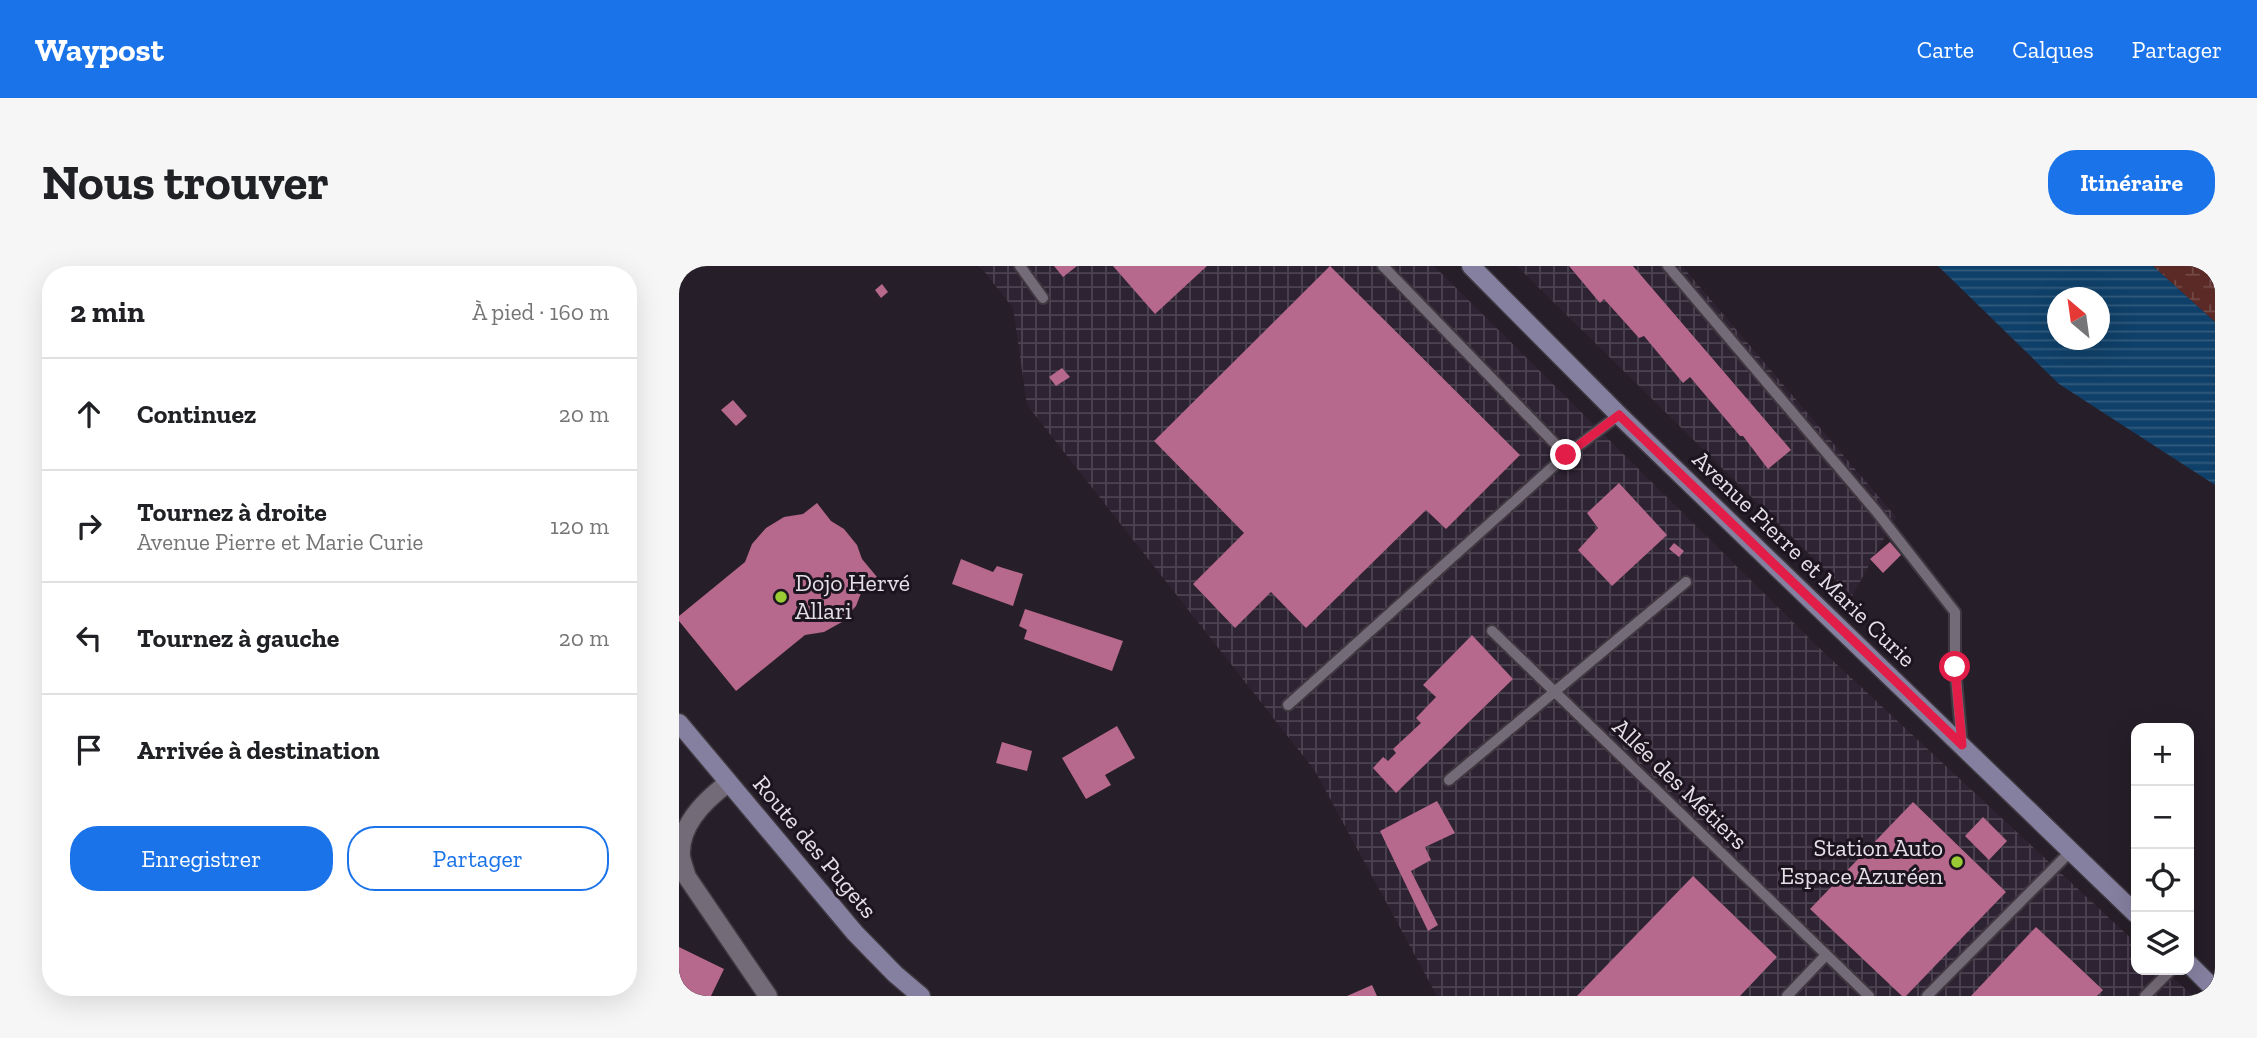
<!DOCTYPE html>
<html lang="fr">
<meta charset="utf-8">
<style>
body{margin:0;font-family:"Zilla Slab",serif;background:#f6f6f6;color:#202124}
.controls{position:absolute;right:21px;bottom:21px;display:grid;overflow:hidden;border-radius:14px;box-shadow:0 7px 28px #0002}
.controls button{width:63px;height:63px;display:grid;place-items:center;padding:0;border:0;border-bottom:2px solid #e0e0e0;background:#fff;color:#202124;font:35px sans-serif}
.compass{position:absolute;left:1368px;top:21px;width:63px;height:63px;border-radius:50%;background:#fff;box-shadow:0 7px 28px #0002;rotate:331deg}
.stop{position:absolute;width:21px;height:21px;margin:-16px;border:5px solid #e11d48;border-radius:50%;background:#fff}
.stop.end{background:#e11d48;border-color:#fff;box-shadow:0 2px 7px #0008}
.list{margin:0;padding:0;list-style:none}
h2{display:flex;justify-content:space-between;align-items:center;height:91px;margin:0;padding:0 28px;font-size:30px}
h2 small{font-size:23px;font-weight:400;color:#757577}
.list li{display:grid;grid-template-columns:46px 1fr auto;gap:21px;align-items:center;box-sizing:border-box;height:112px;padding:0 28px;border-top:2px solid #e0e0e0}
.list b{display:block;font-size:26px;white-space:nowrap}
.list p{margin:0;font-size:23px;white-space:nowrap;color:#757577}
.list em{font-size:23px;font-style:normal;color:#757577}
.actions{display:flex;gap:14px;padding:21px 28px}
.actions a{flex:1;padding:16px 0;border:2px solid #1a73e8;border-radius:28px;text-align:center;font-size:24px;color:#1a73e8}
.actions .main{background:#1a73e8;color:#fff}
.icon{flex:none;width:38px;height:38px;fill:none;stroke:currentColor;stroke-width:2;stroke-linecap:round;stroke-linejoin:round}
.map{position:relative;flex:none;width:1536px;height:730px;overflow:hidden;border-radius:28px}
header{display:flex;align-items:center;gap:42px;box-sizing:border-box;height:98px;padding:0 35px;background:#1a73e8;color:#fff}
header strong{font-size:33px}
nav{display:flex;gap:38px;margin-inline-start:auto;font-size:24px}
.intro{display:flex;align-items:center;justify-content:space-between;box-sizing:border-box;height:168px;padding:0 42px}
h1{margin:0;font-size:49px}
.button{padding:18px 32px;border-radius:28px;background:#1a73e8;color:#fff;font-size:24px;font-weight:700}
main{display:flex;gap:42px;padding:0 42px}
aside{flex:1;background:#fff;border-radius:28px;box-shadow:0 7px 28px #0002}
.map>svg:first-child{display:block}
.industrial{fill:url(#industrial-grid)}
.wetland{fill:url(#wetland-marsh)}
.water{fill:url(#water-rules);fill-rule:evenodd}
.building{fill:#b6688d}
.lines{fill:none;stroke-linecap:round;stroke-linejoin:round}
.service-casing{stroke:#3e3840;stroke-width:14}
.minor-casing{stroke:#3e3840;stroke-width:21}
.secondary-casing{stroke:#3e3840;stroke-width:21}
.service{stroke:#746b78;stroke-width:10}
.minor{stroke:#746b78;stroke-width:18}
.secondary{stroke:#8680a0;stroke-width:18}
.route{stroke:#e11d48;stroke-width:9}
.poi-dot{fill:#9acb34;stroke:#1c151f;stroke-width:2.5}
.labels{text-anchor:middle;stroke-width:6;stroke-linejoin:round;paint-order:stroke}
.street-label{font-size:24px;fill:#e5e0e7;stroke:#1c151f}
.poi-label{font-size:24px;fill:#e5e0e7;stroke:#1c151f;text-anchor:start}
</style>
<header>
<strong>Waypost</strong>
<nav><a>Carte</a><a>Calques</a><a>Partager</a></nav>
</header>
<div class="intro"><h1>Nous trouver</h1><a class="button">Itinéraire</a></div>
<main>
<aside>
<h2>2 min<small>À pied · 160 m</small></h2>
<ul class="list">
<li><svg class="icon" aria-label="ahead" viewBox="0 0 24 24"><path d="M12 20V5M6 11l6-6 6 6"/></svg><div><b>Continuez</b></div><em>20 m</em></li>
<li><svg class="icon" aria-label="right" viewBox="0 0 24 24"><path d="M7 20v-9h11M14 6l5 5-5 5"/></svg><div><b>Tournez à droite</b><p>Avenue Pierre et Marie Curie</p></div><em>120 m</em></li>
<li><svg class="icon" aria-label="left" viewBox="0 0 24 24"><path d="M17 20v-9H6M10 6l-5 5 5 5"/></svg><div><b>Tournez à gauche</b></div><em>20 m</em></li>
<li><svg class="icon" aria-label="arrive" viewBox="0 0 24 24"><path d="M6 21V4h12l-3 4 3 4H6"/></svg><div><b>Arrivée à destination</b></div></li>
</ul>
<div class="actions"><a class="main">Enregistrer</a><a>Partager</a></div>
</aside>
<div class="map">
<svg width="1536" height="730" viewBox="0 0 1536 730">
<defs>
<pattern id="industrial-grid" width="8" height="8" patternUnits="userSpaceOnUse" patternTransform="scale(1.75)"><rect width="8" height="8" fill="#2e2333"/><path d="M0 4h8M4 0v8" fill="none" stroke="#4c4351"/></pattern>
<pattern id="wetland-marsh" width="20" height="14" patternUnits="userSpaceOnUse" patternTransform="scale(1.75)"><rect width="20" height="14" fill="#5b2a27"/><path d="M1 5h8M5 5V1M11 12h8M15 12V8" fill="none" stroke="#724946"/></pattern>
<pattern id="water-rules" width="6" height="5" patternUnits="userSpaceOnUse" patternTransform="scale(1.75)"><rect width="6" height="5" fill="#0f4069"/><path d="M0 2.5h6" fill="none" stroke="#325b7e"/></pattern>
</defs>
<rect width="100%" height="100%" fill="#261e28"/>
<path class="industrial" d="M301,0h454l383,380 319,297v27h29l28,26h-756l-122,-225 -288,-366 -14,-97z
M838,0h165l214,251 -44,79z"/>
<path class="wetland" d="M1474,0h62v56z"/>
<path class="water" d="M1259,0h215l62,56v163l-156,-101zM1378,32h42v42h-42z"/>
<path class="building" d="M375,0h23l-14,11z
M434,0h94l-52,48z
M651,0l190,189 -74,74 -20,-19 -120,118 -35,-36 -36,36 -42,-44 51,-51 -90,-92z
M890,0h64l158,184 -23,19 -25,-33h-3l-50,-59 -7,6 -39,-47 -5,2 -35,-39 -4,4z
M203,18l6,8 -7,6 -6,-8z
M383,102l8,9 -14,9 -7,-9z
M54,134l14,16 -11,10 -15,-16z
M940,217l48,52 -55,51 -34,-36 20,-22 -11,-15z
M138,237l14,18 13,8 13,16 5,14 15,18 -14,11 -7,18 -14,16 -18,10 -19,3 -69,56 -57,-70v-5l66,-54 7,-18 14,-16 18,-11 19,-3z
M1211,276l11,13 -18,18 -13,-14z
M995,277l10,8 -5,6 -10,-8z
M282,293l32,13 4,-6 26,8 -10,32 -61,-22z
M346,343l98,32 -11,30 -88,-32 3,-9 -8,-4z
M793,369l41,44 -117,114 -23,-25 10,-11 5,4 8,-8 -3,-4 28,-26 -5,-5 20,-21 -13,-12z
M438,460l18,32 -30,17 6,10 -25,14 -24,-41z
M323,476l30,9 -5,20 -31,-8z
M758,535l18,32 -30,14 6,13 -20,11 27,54 -10,6 -48,-100z
M1234,536l93,90 -100,104h-4l-92,-87z
M1304,551l24,24 -18,19 -24,-24z
M1014,610l84,81 -37,39h-163z
M1357,661l67,63 -6,6h-126z
M0,681l45,22 -13,27h-32z
M693,719l5,11h-30z"/>
<g class="lines">
<g class="service-casing">
<path id="service" d="M341,0l23,32
M704,0l183,189
M989,0l208,245 79,101v55l7,78
M813,365l377,365
M609,439l278,-250 53,-40
M770,514l237,-198
M1108,730l39,-41
M1248,730l144,-145
M1466,730l26,-26"/>
</g>
<g class="minor-casing">
<path id="minor" d="M49,517c-23,17 -49,42 -47,73 1,7 4,14 6,21l81,119"/>
</g>
<g class="secondary-casing">
<path id="secondary" d="M792,0l148,149 517,499
M0,457l176,210 40,41 26,22
M1510,698l26,26"/>
</g>
<use href="#service" class="service"/>
<use href="#minor" class="minor"/>
<use href="#secondary" class="secondary"/>
</g>
<g class="lines">
<path class="route" d="M887,189l53,-40 343,330 -7,-78"/>
</g>
<g class="poi-dot">
<circle cx="102" cy="331" r="7"/>
<circle cx="1278" cy="596" r="7"/>
</g>
<g class="labels">
<g class="street-label">
<text transform="translate(1125 293) rotate(44)" y="8">Avenue Pierre et Marie Curie</text>
<text transform="translate(1001 518) rotate(44)" y="8">Allée des Métiers</text>
<text transform="translate(136 581) rotate(50)" y="8">Route des Pugets</text>
</g>
<g class="poi-label">
<text x="116" y="325">Dojo Hervé<tspan x="116" dy="28">Allari</tspan></text>
<text x="1264" y="590" text-anchor="end">Station Auto<tspan x="1264" dy="28">Espace Azuréen</tspan></text>
</g>
</g>
</svg>
<div class="controls">
<button>+</button>
<button>−</button>
<button><svg class="icon" aria-label="locate" viewBox="0 0 24 24"><circle cx="12" cy="12" r="6"/><path d="M12 2v4M12 18v4M2 12h4M18 12h4"/></svg></button>
<button><svg class="icon" aria-label="layers" viewBox="0 0 24 24"><path d="M12 4l9 5-9 5-9-5zM3 14l9 5 9-5"/></svg></button>
</div>
<svg class="compass" viewBox="-18 -18 36 36"><path d="M0-13l5 13h-10z" fill="#e53935"/><path d="M0 13l5-13h-10z" fill="#757577"/></svg>
<div class="stop" style="left:1276px;top:401px"></div>
<div class="stop end" style="left:887px;top:189px"></div>
</div>
</main>
